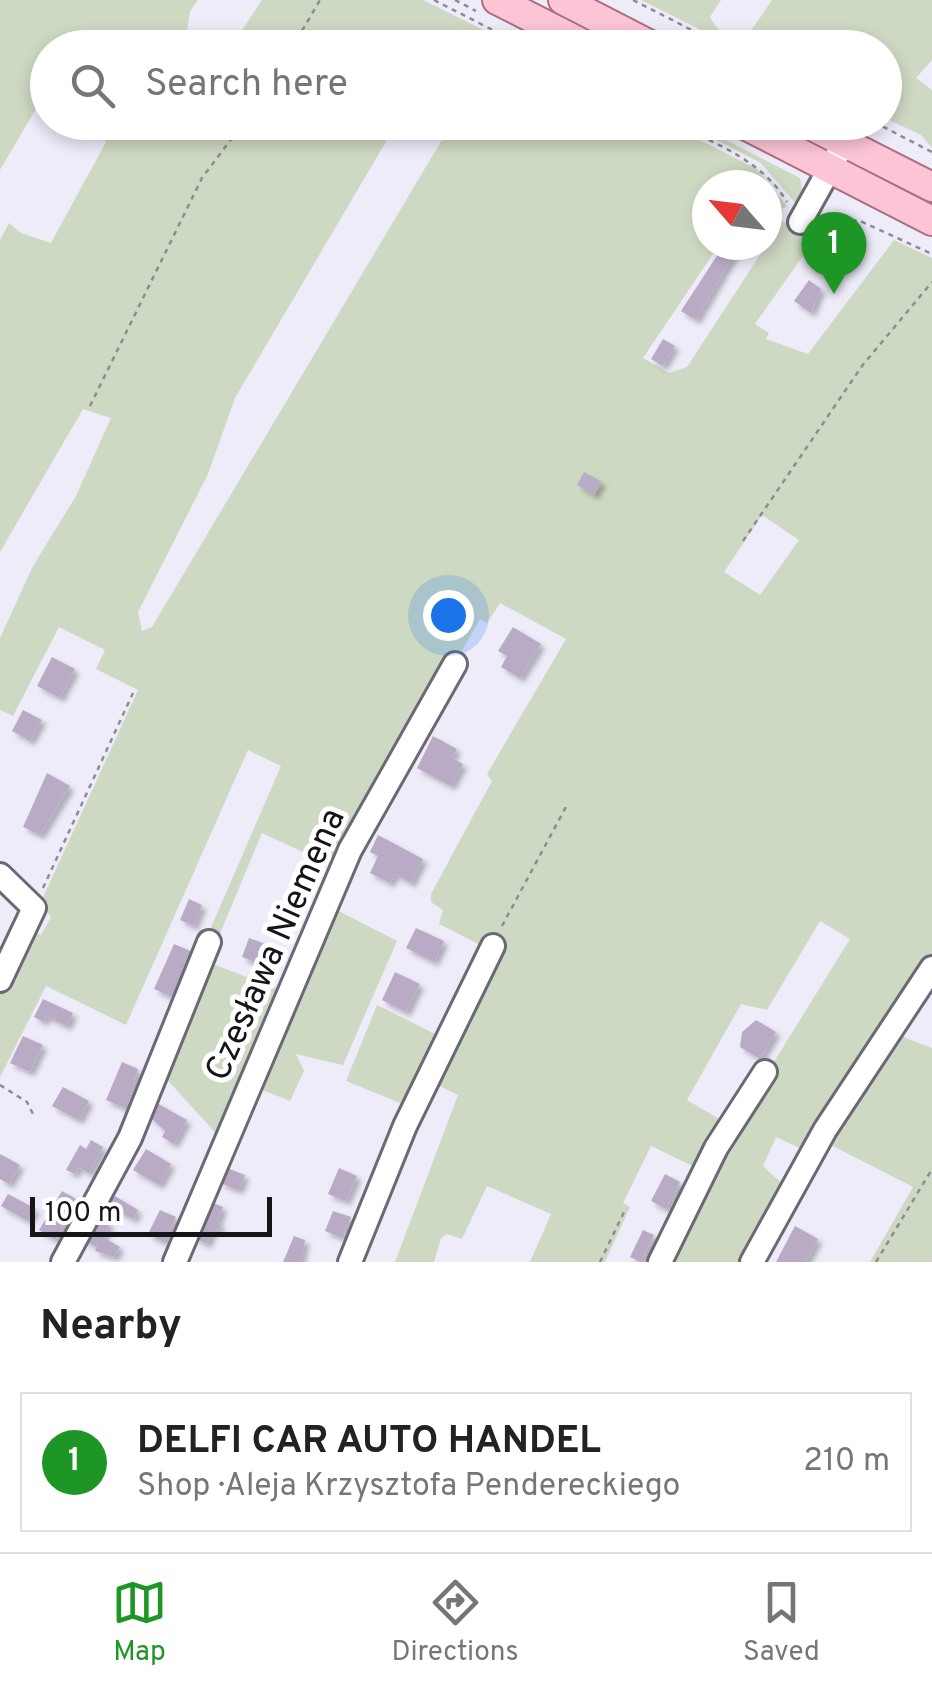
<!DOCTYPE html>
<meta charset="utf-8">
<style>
body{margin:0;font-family:Overpass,sans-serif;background:#f2f2f2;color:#222}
.compass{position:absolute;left:692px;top:170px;width:90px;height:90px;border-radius:50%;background:#fff;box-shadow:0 5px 15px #0003;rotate:298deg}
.scale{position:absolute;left:30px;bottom:25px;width:242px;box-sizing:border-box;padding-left:10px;border:5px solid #151519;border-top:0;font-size:28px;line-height:35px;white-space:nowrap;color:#151519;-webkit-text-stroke:8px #fff;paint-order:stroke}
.you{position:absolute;left:448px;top:615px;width:35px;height:35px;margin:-25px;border:8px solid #fff;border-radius:50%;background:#1a73e8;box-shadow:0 0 0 15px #1a73e833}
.badge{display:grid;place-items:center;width:65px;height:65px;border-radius:50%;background:#1e9626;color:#fff;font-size:32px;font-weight:700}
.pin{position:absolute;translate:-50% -82px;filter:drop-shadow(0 2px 5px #0008)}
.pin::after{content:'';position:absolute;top:52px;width:35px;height:30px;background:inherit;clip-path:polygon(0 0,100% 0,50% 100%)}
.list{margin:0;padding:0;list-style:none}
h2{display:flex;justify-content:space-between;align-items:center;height:130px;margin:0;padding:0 40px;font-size:42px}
h2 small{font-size:32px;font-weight:400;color:#767676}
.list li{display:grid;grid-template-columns:65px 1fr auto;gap:30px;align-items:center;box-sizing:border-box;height:140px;margin:0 20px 20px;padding:0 20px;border:2px solid #e0e0e0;border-radius:0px}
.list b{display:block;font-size:38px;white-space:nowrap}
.list p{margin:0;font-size:32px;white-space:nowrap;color:#767676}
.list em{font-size:32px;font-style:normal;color:#767676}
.icon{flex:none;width:55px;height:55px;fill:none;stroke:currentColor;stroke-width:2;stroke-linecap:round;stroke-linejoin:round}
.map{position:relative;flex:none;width:932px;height:1262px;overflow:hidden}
.search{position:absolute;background:#fff;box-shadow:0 5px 15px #0003;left:30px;right:30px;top:30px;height:110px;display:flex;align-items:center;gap:25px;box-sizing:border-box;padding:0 35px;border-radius:55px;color:#767676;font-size:38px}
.sheet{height:290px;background:#fff}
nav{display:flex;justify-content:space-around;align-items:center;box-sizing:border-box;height:140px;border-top:2px solid #e0e0e0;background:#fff;font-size:28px;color:#767676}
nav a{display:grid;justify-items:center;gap:5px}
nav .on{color:#1e9626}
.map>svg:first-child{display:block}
.green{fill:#ced9c3;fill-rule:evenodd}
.building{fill:#b9abc6;filter:url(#shadow)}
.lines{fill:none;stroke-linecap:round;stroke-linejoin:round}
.minor-casing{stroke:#6b6974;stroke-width:28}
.major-casing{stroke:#aa6e81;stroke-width:32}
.path{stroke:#8d8c94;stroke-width:2.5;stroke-dasharray:5 5;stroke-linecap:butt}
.minor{stroke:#fff;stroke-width:22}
.major{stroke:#fcc5d5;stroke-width:28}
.labels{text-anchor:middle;stroke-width:10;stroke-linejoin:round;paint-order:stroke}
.street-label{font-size:35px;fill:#151519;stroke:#fff}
</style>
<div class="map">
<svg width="932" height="1262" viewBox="0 0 932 1262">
<defs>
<filter id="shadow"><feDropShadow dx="4.5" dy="4.5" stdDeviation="2.5" flood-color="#0004"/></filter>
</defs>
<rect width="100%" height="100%" fill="#eeecf9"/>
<path class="green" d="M0,0h198l-8,11 -3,21 10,15 -149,1 -1,56 -7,-2 -40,68z
M262,0h161l95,47h-20l-39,-18 -9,3 -9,15h-210z
M641,0h80l-11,17c10,18 20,23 40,15l22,-32h160v60l-16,18 16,12v58l-11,-13 -36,-17 -1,-70 -149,-1z
M89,123h308l-162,275 -27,76 -70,138 4,19 10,-4 300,-504h214l91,46 30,37 -10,6 -10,-27h-60v60h12l-76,113 26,15 18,-6 95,-146 32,19 -59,84 14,9 -3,6 42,15 86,-114 38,18v702l-124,192 -32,-15 -13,29 24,22 -39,74h-83l107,-197 78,-126 -30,-18 -53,89 -26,-6 -54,96 41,24 -27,46 -50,-24 -28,57 7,4 -25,55h-75l21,-48 -64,-28 -25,53 -15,-5 -6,4 -7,24h-39l63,-167 -29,-14 59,-132 -49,-25 4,-14 -12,-8v-8l61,-113 -5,-7 79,-135 -66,-36 -13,20 -7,-4 -143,249 -75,-35 -46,110 -10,-4 75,-173 -33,-16 -122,275 -80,-39 -46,91v-88l31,-59 10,5 10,-18 -11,-13 98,-214 -42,-21 9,-19 -46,-23 -46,89 -13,-6v-72l33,-72 43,-70 35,-78 -28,-9 -83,143v-312l9,-17 12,10 30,10 55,-101zM762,515l37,25 -39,55 -36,-23z
M683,123h10l107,55 2,12 -6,14 -35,-41z
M329,906l68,35 -54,124 -47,-11 8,17 -14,30 -38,-15z
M208,962l75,29 -61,149 -60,-66z
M377,1005l66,33 -33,69 -64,-26z
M893,1033l39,15v214h-62l43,-75 -88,-45z"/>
<path class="building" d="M724,245h22l-13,11 -37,64 -15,-9z
M809,280l12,9 -10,24 -17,-12z
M663,339l12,7 -12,20 -12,-7z
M584,472l18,10 -8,13 -17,-10z
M513,627l28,17 -21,34 -19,-11 6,-11 -9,-5z
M52,657l23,12 -15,29 -23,-12z
M23,710l19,10 -12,21 -18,-10z
M433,736l24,13 -5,9 11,6 -12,22 -34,-18z
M47,773l23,13 -30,49 -17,-8z
M378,835l45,24 -12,24 -16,-9 -5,9 -20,-10 8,-17 -8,-4z
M189,899l13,6 -8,21 -14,-6z
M416,928l28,13 -10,21 -28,-14z
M249,938l25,9 -8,19 -24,-9z
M174,944l19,8 -19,46 -20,-9z
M395,972l25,12 -14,28 -24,-12z
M43,999l30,14 -6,13 -21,-10 -2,6 -10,-5z
M756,1020l20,12 -16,27 -20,-12 2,-15z
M23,1036l20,9 -13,27 -20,-9z
M122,1062l16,7 -11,40 -21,-9z
M63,1087l26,14 -10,19 -27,-14z
M155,1102l32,18 -13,24 -12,-7 3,-6 -17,-16z
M91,1140l12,7 -14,26 -11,-6 -3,7 -9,-4 14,-25 6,4z
M146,1149l25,15 -12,21 -26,-15z
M0,1154l20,11 -11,19 -9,-5z
M227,1168l18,7 -6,15 -19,-7z
M339,1168l18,8 -11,25 -18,-7z
M665,1174l15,8 -14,27 -15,-8z
M62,1191l16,9 -23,40 -16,-10z
M8,1194l28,15 -8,12 -27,-15z
M115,1196l23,14 -5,9 -27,-14z
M211,1202l12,5 -6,15 4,2 -2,6 -5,-2 -7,16 -13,-6z
M160,1210l16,7 -12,25 -16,-8z
M333,1211l18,6 -8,21 -18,-7z
M99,1217l11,7 -7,13 17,10 -6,10 -19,-6 2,-4 -15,-8z
M795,1226l23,13 -12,23h-30z
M643,1230l11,5 -13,27 -11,-5z
M294,1236l11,4 -3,16 -2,6h-17z"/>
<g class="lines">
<g class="minor-casing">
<path id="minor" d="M800,222l44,-79
M0,875l34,33 -34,72
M63,1262l67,-124 79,-196
M175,1262l175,-412 105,-186
M350,1262l55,-136 88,-180
M660,1262l56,-114 49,-76
M752,1262l73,-132 107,-162"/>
</g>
<g class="major-casing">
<path id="major" d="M497,0l94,48
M563,0l93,48
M739,122l193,99
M804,122l128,65"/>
</g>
<path class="path" d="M434,0l94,48
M455,0l21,11
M633,0l94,48
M673,35l26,13
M292,48l28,-48
M673,122c42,22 89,38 114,80
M697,122l21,11
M874,122l58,30
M822,226l36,-6 74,34
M90,406l112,-228 42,-56
M743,541l119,-175 70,-84
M43,888l90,-195
M502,926l65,-121
M0,1085l27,17 6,12
M600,1262l24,-50
M876,1262l56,-93"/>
<use href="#minor" class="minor"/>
<use href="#major" class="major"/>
</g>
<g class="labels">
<g class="street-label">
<text transform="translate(274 944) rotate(-66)" y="12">Czesława Niemena</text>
</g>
</g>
</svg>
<svg class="compass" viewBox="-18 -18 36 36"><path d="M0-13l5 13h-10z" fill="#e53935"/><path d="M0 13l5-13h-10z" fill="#767676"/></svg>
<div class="scale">100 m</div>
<div class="you"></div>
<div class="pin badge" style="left:834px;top:294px">1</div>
<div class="search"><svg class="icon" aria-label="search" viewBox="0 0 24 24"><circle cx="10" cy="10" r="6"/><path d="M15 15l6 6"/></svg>Search here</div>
</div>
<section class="sheet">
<h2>Nearby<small></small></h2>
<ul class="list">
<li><span class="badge">1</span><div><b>DELFI CAR AUTO HANDEL</b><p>Shop · Aleja Krzysztofa Pendereckiego</p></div><em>210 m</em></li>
</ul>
</section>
<nav>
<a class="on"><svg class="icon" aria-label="map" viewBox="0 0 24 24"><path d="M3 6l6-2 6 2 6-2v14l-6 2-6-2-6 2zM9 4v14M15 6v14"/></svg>Map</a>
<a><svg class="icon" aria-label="directions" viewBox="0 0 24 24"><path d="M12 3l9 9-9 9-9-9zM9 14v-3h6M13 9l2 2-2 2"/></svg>Directions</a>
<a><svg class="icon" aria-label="saved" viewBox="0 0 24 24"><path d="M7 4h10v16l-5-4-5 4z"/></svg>Saved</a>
</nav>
